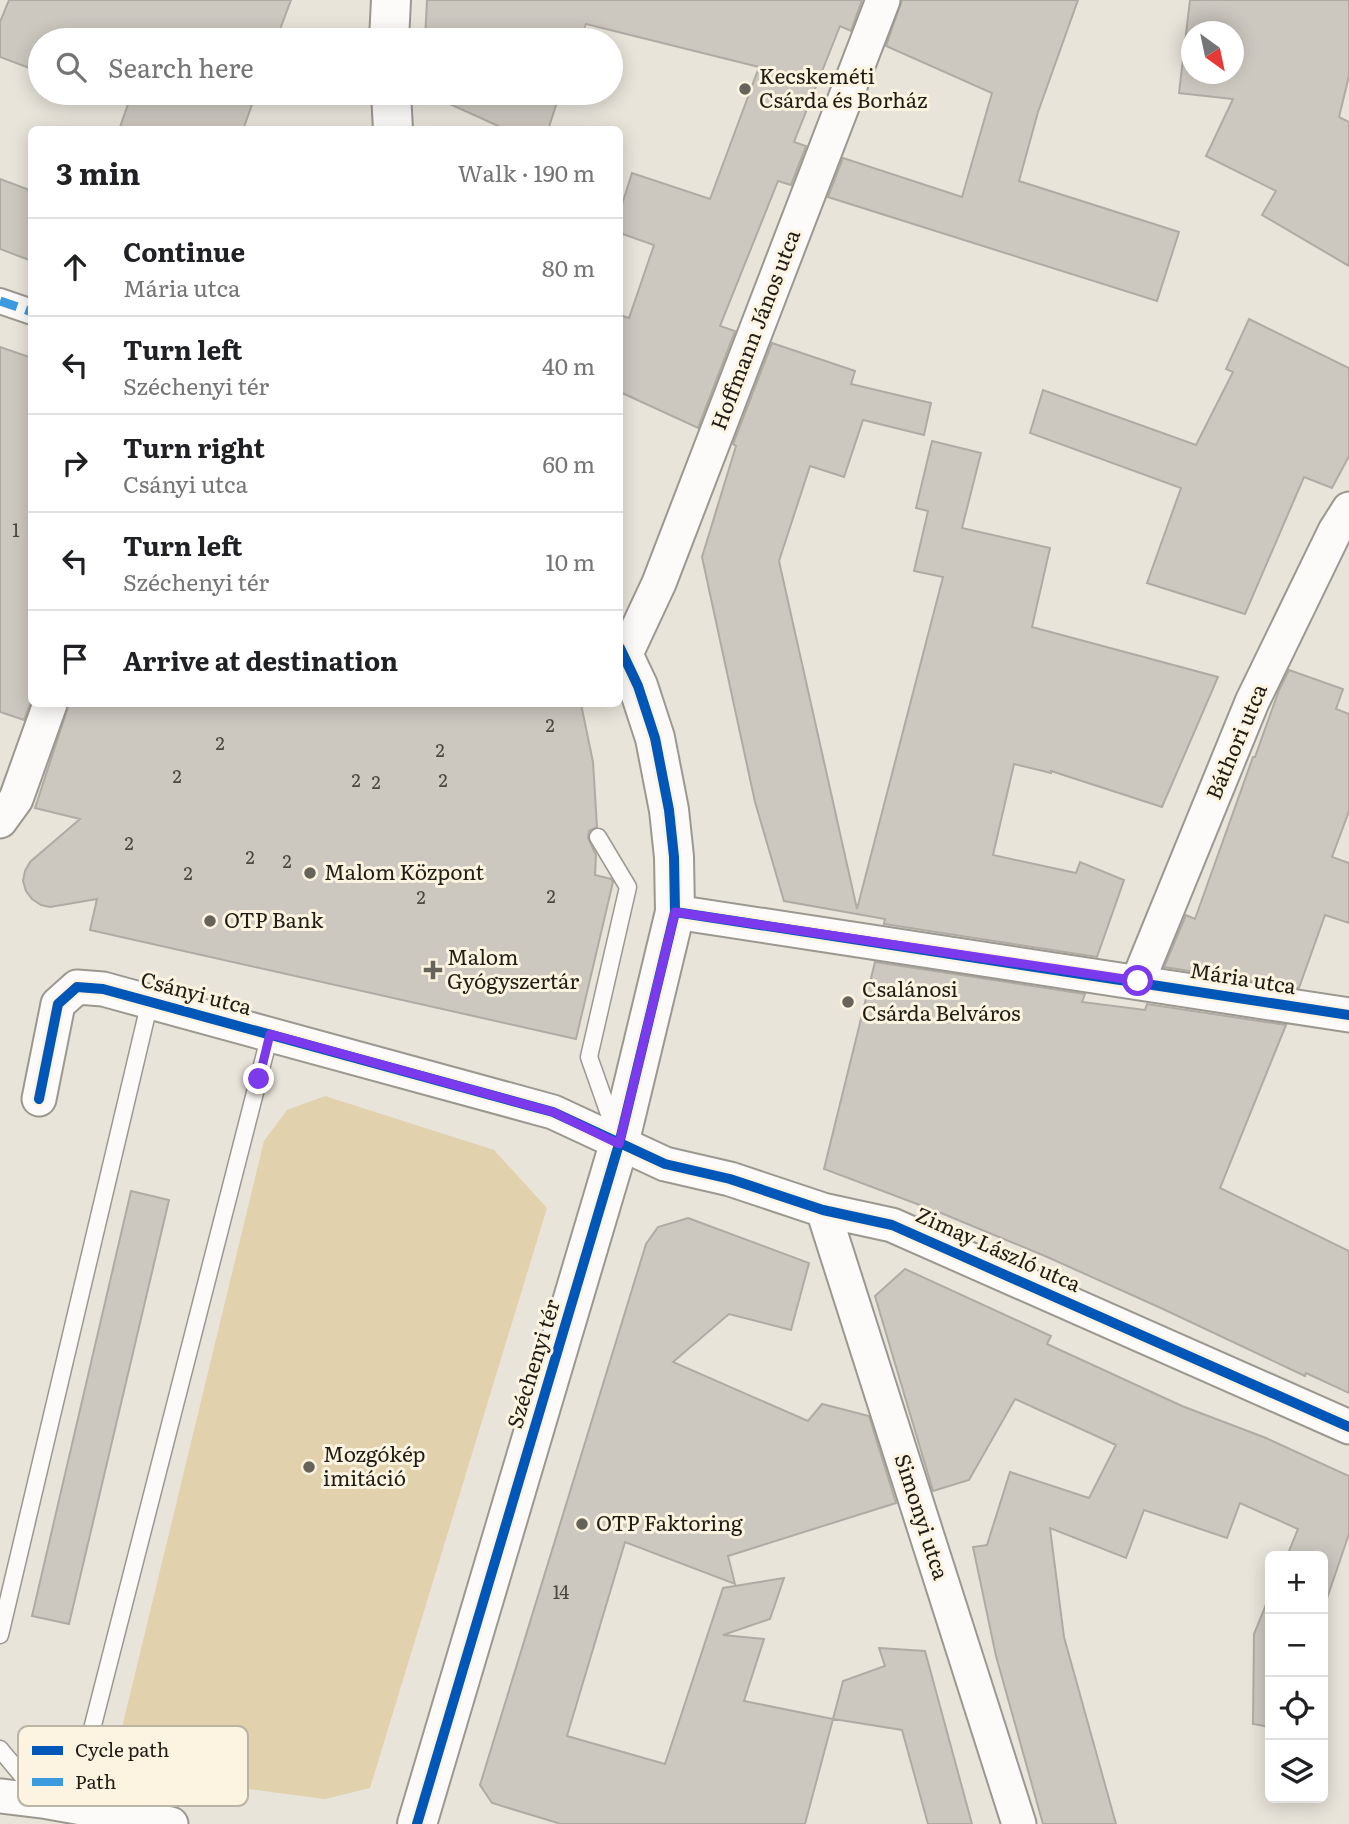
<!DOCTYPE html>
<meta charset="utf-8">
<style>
body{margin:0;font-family:Literata,serif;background:#f6f6f6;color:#202124}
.controls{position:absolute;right:21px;bottom:21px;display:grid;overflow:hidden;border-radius:10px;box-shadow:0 4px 18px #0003}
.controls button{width:63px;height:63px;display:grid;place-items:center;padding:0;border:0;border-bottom:2px solid #e0e0e0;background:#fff;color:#202124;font:35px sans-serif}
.compass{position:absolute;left:1181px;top:21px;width:63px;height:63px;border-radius:50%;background:#fff;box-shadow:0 4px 18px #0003;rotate:147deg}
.stop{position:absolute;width:21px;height:21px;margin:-16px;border:5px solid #7c3aed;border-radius:50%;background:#fff}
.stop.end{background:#7c3aed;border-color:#fff;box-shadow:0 2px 7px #0008}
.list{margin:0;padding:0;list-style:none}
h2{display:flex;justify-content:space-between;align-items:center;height:91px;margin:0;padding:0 28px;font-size:30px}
h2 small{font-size:23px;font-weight:400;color:#757577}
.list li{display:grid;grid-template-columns:46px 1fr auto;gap:21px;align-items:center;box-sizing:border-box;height:98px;padding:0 28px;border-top:2px solid #e0e0e0}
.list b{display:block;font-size:26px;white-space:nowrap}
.list p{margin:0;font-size:23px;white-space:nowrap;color:#757577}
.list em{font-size:23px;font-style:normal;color:#757577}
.icon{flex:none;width:38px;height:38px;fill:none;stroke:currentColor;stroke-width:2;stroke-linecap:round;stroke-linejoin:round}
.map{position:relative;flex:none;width:1349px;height:1824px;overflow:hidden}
.search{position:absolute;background:#fff;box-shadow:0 4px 18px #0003;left:28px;top:28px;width:595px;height:77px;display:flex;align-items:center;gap:18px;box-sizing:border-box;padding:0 24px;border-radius:38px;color:#757577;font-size:26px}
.panel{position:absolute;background:#fff;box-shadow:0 4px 18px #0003;left:28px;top:126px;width:595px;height:581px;border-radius:10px}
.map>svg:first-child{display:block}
.green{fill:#e1d1ad}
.building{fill:#ccc8c0;stroke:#afaba4;stroke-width:2;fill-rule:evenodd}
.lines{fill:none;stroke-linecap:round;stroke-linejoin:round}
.service-casing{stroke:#9b9890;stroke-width:19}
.pedestrian-casing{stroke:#9b9890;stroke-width:28}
.minor-casing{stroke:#9b9890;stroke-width:37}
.tertiary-casing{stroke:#9b9890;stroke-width:42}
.service{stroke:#fcfbf9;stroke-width:16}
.pedestrian{stroke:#fcfbf9;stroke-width:24}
.minor{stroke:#fcfbf9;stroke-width:33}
.tertiary{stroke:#fcfbf9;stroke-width:38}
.quiet{stroke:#3c9bdf;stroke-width:9;stroke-dasharray:18 9;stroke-linecap:butt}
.cycleway-casing{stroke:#fcf4e1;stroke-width:15}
.cycleway{stroke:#0057b8;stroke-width:10}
.route{stroke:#7c3aed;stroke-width:9}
.poi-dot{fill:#66635b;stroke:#fcf4e1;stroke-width:2.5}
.labels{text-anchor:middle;stroke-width:6;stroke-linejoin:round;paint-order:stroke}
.number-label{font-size:18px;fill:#4b4840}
.poi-label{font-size:21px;fill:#201d16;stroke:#fcf4e1;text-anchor:start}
.street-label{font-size:21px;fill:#201d16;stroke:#fcf4e1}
.key{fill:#fcf4e1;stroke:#bab4a4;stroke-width:2}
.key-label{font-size:19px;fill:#201d16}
</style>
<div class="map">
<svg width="1349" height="1824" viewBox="0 0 1349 1824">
<rect width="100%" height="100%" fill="#e9e4da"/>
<path class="green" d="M325,1096l169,54 53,58 -177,580 -45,11 -191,-25 -15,-34 145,-599 23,-31z"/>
<path class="building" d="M9,0h282l-15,40h-236v32l-40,-15v-35z
M427,0h435l-11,31 -11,-5 -46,116 12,4 -15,39 -13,-4 -58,145 15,5 -37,97 -78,-36v-77l9,3 25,-73 -34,-12v-22l12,-38 78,26 49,-132 -173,-43 -6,16h-155z
M902,0h176l-40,112 -19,69 160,51 -22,69 -329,-104 15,-39 119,39 30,-104 -106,-47z
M1190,0h159v76l-10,41 10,5v144l-87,-51 14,-24 -70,-35 27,-57 -54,-6zM1192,32h42v42h-42z
M97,93h159l-13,37h-124l9,-26z
M434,93h126l-12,37h-41l-64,-29z
M0,179l32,12v70l-32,-12z
M1249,319l100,49v88l-17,32 -28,-11 -59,137 -98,-31 34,-95 -151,-55 13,-43 153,55 37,-73 -7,-3z
M772,343l83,28 -4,13 80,19 -7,32 -61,-15 -19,57 -34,-11 -31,95 78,348 86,-332 -29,-6 14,-60 -12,-3 16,-67 49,12 -19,75 88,20 -18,79 186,50 -56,130 -111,-36v2l-37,-9 -21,91 83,18 4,-11 44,18 -27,77 -213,-33 1,-5 -101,-18 -29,-99 -53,-245 34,-111 -3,-2z
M0,347l32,11v341l-8,21 -24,-8z
M1289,670l54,19 -7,20 13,5v97l-17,46 17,6v60l-24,-8 -26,73 -135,-21 22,-52 9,4 58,-162h2l24,-67z
M69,704h512l12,58 4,65 -8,4 -1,7 8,17 -1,20 16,4 2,3 -37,157 -486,-109 7,-31 -47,8 -9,-2 -9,-6 -6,-8 -3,-10 2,-10 5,-9 50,-43 -45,-11z
M875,962l210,32 -3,8 63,8 2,-6 139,21 -66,163 129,63v142l-43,-20 -1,3 -142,-67 -118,-53 -104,-43 -117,-44z
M131,1191l38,9 -100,424 -37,-8z
M688,1218l121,45 -18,67 -62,-16 -56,48 135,59 14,-17 47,12 27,87 -168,53 7,28 -110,-42 -58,194 98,28 58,-176 61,-10 -14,41 -47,16 41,4 -20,62 89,18 -28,105h-244l-69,-21 -12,-18 166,-541 12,-17z
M905,1269l146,67 -4,8 135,62 84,32 83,38v58l-26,76v-54h-36l11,-27 -58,-26 -13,35 -83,-28 -18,48 -76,-30 14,109 52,187h-73l-47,-168 -23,-109 14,-2 23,-73 79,26 27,-53 -101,-46 -46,81 -36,11 -58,-195z
M1270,1595v132l-17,-3 1,-90z
M879,1648l46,3 47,173h-44l-26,-94 -69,-11 10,-38 42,-15z"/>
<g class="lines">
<g class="service-casing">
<path id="service" d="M598,837l30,50 -39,170 25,71
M0,1635l150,-634
M0,1749l39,47
M72,1807l198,-773"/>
</g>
<g class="pedestrian-casing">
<path id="pedestrian" d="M0,301l32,11"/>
</g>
<g class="minor-casing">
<path id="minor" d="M624,658l35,-75 224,-583
M0,821l16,-22 34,-95
M675,912l674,103
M1138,981l114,-279 83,-171 14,-22
M39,1099l19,-95 19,-17 26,2 450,123 112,52 65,15 93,31 69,15 457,202
M823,1210l196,614
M0,1796l43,5 128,23"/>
</g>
<g class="tertiary-casing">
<path id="tertiary" d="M389,40l2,-40
M391,93l2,37
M417,1824l202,-680 56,-232 -1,-55 -5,-47 -14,-72 -17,-52 -18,-38"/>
</g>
<use href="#service" class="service"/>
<use href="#pedestrian" class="pedestrian"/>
<use href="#minor" class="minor"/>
<use href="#tertiary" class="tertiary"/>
<path class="quiet" d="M0,301l32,11"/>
<g class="cycleway-casing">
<path id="cycleway" d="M675,912l674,103
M39,1099l19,-95 19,-17 26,2 450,123 112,52 65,15 93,31 69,15 457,202
M417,1824l202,-680 56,-232 -1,-55 -5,-47 -14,-72 -17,-52 -18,-38"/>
</g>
<use href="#cycleway" class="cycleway"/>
</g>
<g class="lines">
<path class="route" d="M259,1079l11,-45 283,78 66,32 56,-232 463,69"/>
</g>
<g class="poi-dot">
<circle cx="745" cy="89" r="7"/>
<circle cx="310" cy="873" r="7"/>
<circle cx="210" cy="921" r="7"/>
<path d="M429.5 959.5h7v7h7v7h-7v7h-7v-7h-7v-7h7z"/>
<circle cx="848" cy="1002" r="7"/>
<circle cx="309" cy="1467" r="7"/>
<circle cx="582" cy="1524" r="7"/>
</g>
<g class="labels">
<g class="number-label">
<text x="16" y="537">1</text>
<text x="550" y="732">2</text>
<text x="220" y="750">2</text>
<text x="440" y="757">2</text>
<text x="177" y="783">2</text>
<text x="356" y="787">2</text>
<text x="443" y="787">2</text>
<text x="376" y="789">2</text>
<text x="129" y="850">2</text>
<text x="250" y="864">2</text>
<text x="287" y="868">2</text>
<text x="188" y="880">2</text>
<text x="551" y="903">2</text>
<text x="421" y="904">2</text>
<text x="561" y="1599">14</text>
</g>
<g class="poi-label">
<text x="759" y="84">Kecskeméti<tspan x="759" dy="24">Csárda és Borház</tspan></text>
<text x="324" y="880">Malom Központ</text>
<text x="224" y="928">OTP Bank</text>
<text x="447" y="965">Malom<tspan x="447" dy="24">Gyógyszertár</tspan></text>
<text x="862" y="997">Csalánosi<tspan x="862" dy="24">Csárda Belváros</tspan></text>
<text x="323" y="1462">Mozgókép<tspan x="323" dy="24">imitáció</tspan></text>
<text x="596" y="1531">OTP Faktoring</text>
</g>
<g class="street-label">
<text transform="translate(756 330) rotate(-69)" y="7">Hoffmann János utca</text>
<text transform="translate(1237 742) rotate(-67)" y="7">Báthori utca</text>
<text transform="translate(1243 979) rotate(9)" y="7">Mária utca</text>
<text transform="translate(196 994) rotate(15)" y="7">Csányi utca</text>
<text transform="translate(998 1250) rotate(24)" y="7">Zimay László utca</text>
<text transform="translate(534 1364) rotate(-73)" y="7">Széchenyi tér</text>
<text transform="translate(921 1517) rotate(72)" y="7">Simonyi utca</text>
</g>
</g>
<rect x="18" y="1726" width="230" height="80" rx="10" class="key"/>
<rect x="32" y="1746" width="31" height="9" fill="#0057b8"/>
<rect x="32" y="1778" width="31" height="8" fill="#3c9bdf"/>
<g class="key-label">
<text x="75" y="1757">Cycle path</text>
<text x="75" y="1789">Path</text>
</g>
</svg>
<div class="controls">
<button>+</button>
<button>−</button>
<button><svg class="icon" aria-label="locate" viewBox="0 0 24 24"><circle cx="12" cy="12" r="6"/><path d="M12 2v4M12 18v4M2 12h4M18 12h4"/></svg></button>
<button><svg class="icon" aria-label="layers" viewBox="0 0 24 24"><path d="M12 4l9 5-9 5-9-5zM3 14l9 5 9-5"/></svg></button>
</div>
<svg class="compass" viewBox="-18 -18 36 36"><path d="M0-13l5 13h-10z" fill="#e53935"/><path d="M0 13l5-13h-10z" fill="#757577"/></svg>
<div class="stop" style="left:1138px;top:981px"></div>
<div class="stop end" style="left:259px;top:1079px"></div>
<div class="search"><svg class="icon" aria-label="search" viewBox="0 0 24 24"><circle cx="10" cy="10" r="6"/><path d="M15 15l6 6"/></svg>Search here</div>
<section class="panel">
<h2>3 min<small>Walk · 190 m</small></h2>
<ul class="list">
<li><svg class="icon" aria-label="ahead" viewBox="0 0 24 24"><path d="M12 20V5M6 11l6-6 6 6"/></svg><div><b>Continue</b><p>Mária utca</p></div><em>80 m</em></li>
<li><svg class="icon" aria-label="left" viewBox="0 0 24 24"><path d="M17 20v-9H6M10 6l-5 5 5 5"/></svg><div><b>Turn left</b><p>Széchenyi tér</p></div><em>40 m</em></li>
<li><svg class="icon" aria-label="right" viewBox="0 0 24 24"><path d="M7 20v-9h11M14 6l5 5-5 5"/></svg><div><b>Turn right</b><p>Csányi utca</p></div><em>60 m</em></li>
<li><svg class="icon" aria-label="left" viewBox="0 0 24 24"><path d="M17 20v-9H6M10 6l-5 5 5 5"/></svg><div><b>Turn left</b><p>Széchenyi tér</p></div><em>10 m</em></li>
<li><svg class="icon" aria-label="arrive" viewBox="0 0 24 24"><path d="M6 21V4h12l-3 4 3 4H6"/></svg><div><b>Arrive at destination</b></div></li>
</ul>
</section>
</div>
